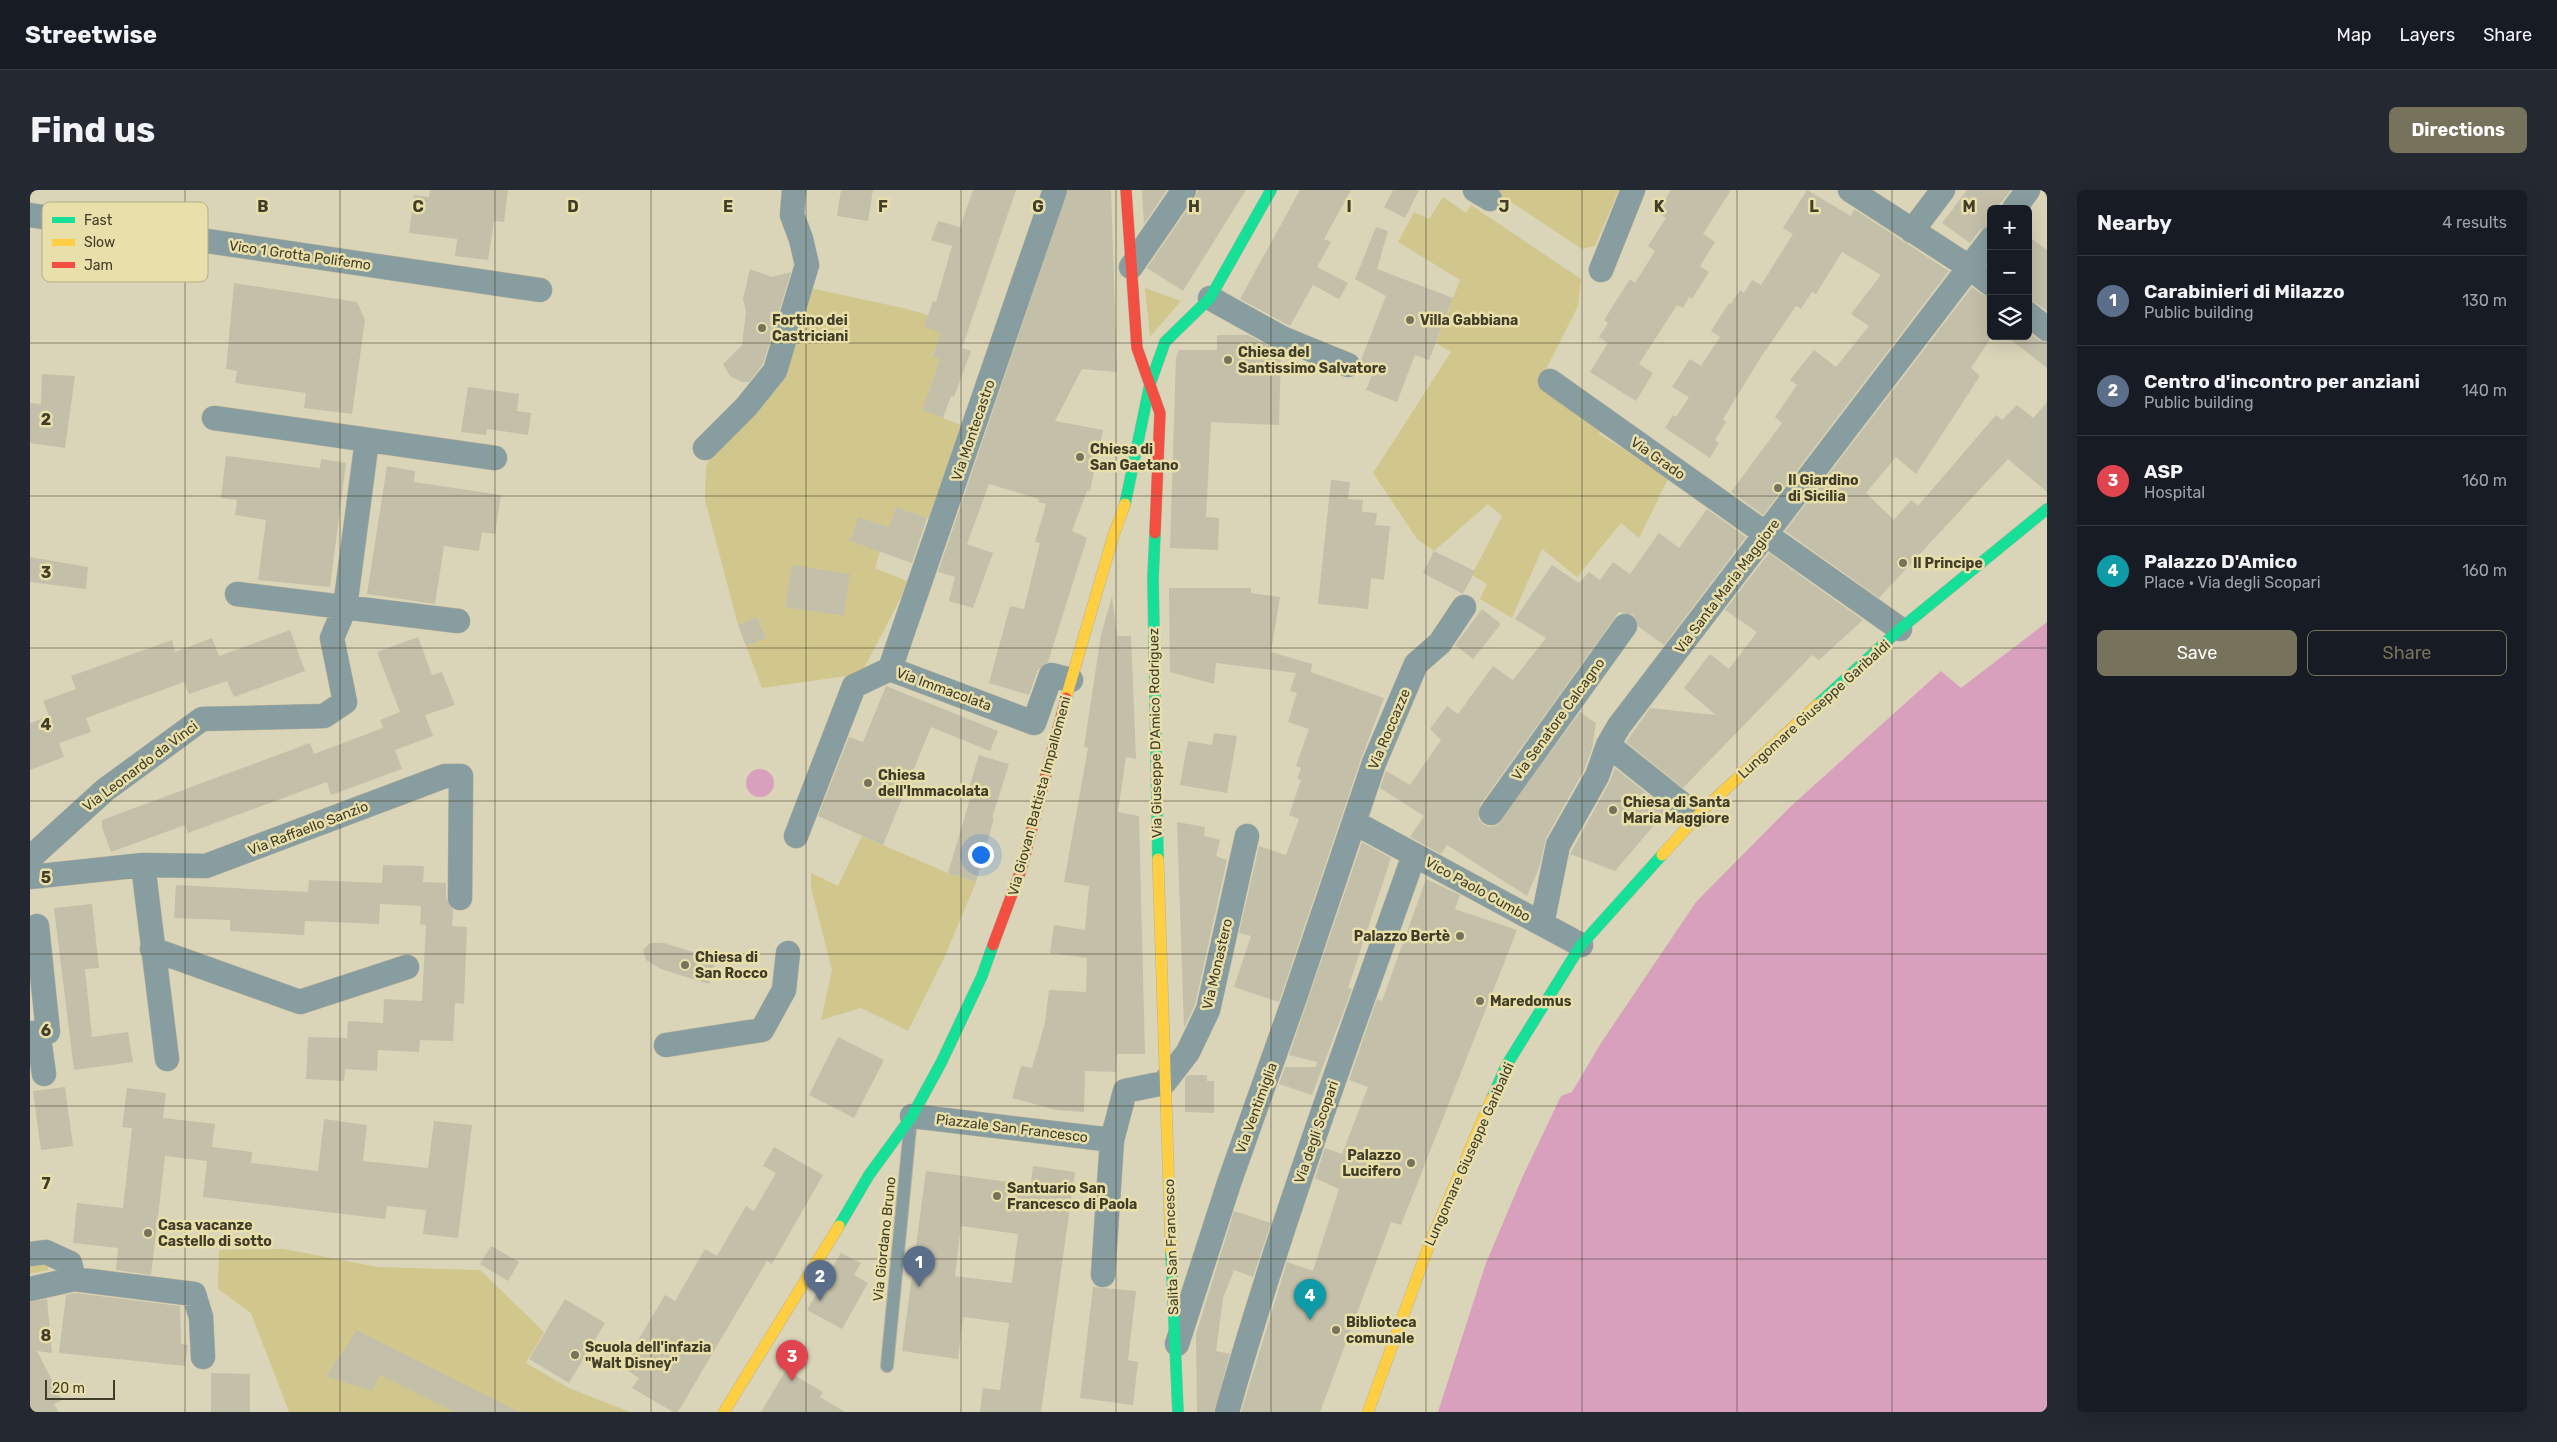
<!DOCTYPE html>
<meta charset="utf-8">
<style>
body{margin:0;font-family:Rubik,sans-serif;background:#242831;color:#f1f3f6}
.controls{position:absolute;right:15px;top:15px;display:grid;overflow:hidden;border-radius:8px;box-shadow:0 5px 20px #0002}
.controls button{width:45px;height:45px;display:grid;place-items:center;padding:0;border:0;border-bottom:1px solid #363941;background:#171b24;color:#f1f3f6;font:25px sans-serif}
.scale{position:absolute;left:15px;bottom:12px;width:70px;box-sizing:border-box;padding-left:5px;border:2px solid #413d28;border-top:0;font-size:14px;line-height:18px;white-space:nowrap;color:#413d28;-webkit-text-stroke:4px #e8dfab;paint-order:stroke}
.you{position:absolute;left:950px;top:664px;width:18px;height:18px;margin:-12px;border:4px solid #fff;border-radius:50%;background:#1a73e8;box-shadow:0 0 0 8px #1a73e833}
.badge{display:grid;place-items:center;width:32px;height:32px;border-radius:50%;background:#77725b;color:#fff;font-size:16px;font-weight:700}
.pin{position:absolute;translate:-50% -41px;filter:drop-shadow(0 1px 2px #0008)}
.pin::after{content:'';position:absolute;top:26px;width:18px;height:15px;background:inherit;clip-path:polygon(0 0,100% 0,50% 100%)}
.list{margin:0;padding:0;list-style:none}
h2{display:flex;justify-content:space-between;align-items:center;height:65px;margin:0;padding:0 20px;font-size:21px}
h2 small{font-size:16px;font-weight:400;color:#9ea1a6}
.list li{display:grid;grid-template-columns:32px 1fr auto;gap:15px;align-items:center;box-sizing:border-box;height:90px;padding:0 20px;border-top:1px solid #363941}
.list b{display:block;font-size:19px;white-space:nowrap}
.list p{margin:0;font-size:16px;white-space:nowrap;color:#9ea1a6}
.list em{font-size:16px;font-style:normal;color:#9ea1a6}
.actions{display:flex;gap:10px;padding:15px 20px}
.actions a{flex:1;padding:11px 0;border:1px solid #77725b;border-radius:8px;text-align:center;font-size:18px;color:#77725b}
.actions .main{background:#77725b;color:#fff}
.icon{flex:none;width:28px;height:28px;fill:none;stroke:currentColor;stroke-width:2;stroke-linecap:round;stroke-linejoin:round}
.map{position:relative;flex:none;width:2017px;height:1222px;overflow:hidden;border-radius:8px}
header{display:flex;align-items:center;gap:30px;box-sizing:border-box;height:70px;padding:0 25px;background:#171b24;border-bottom:1px solid #363941}
header strong{font-size:24px}
nav{display:flex;gap:28px;margin-inline-start:auto;font-size:18px}
.intro{display:flex;align-items:center;justify-content:space-between;box-sizing:border-box;height:120px;padding:0 30px}
h1{margin:0;font-size:35px}
.button{padding:12px 22px;border-radius:8px;background:#77725b;color:#fff;font-size:18px;font-weight:700}
main{display:flex;gap:30px;padding:0 30px}
aside{flex:1;background:#171b24;border-radius:8px;box-shadow:0 5px 20px #0002}
.map>svg:first-child{display:block}
.green{fill:#d1c78c}
.water{fill:#d9a0be}
.building{fill:#c3bfa9;fill-rule:evenodd}
.lines{fill:none;stroke-linecap:round;stroke-linejoin:round}
.lane-casing{stroke:#b6b29b;stroke-width:14}
.street-casing{stroke:#b6b29b;stroke-width:25}
.fast-casing{stroke:#b6b29b;stroke-width:12}
.slow-casing{stroke:#b6b29b;stroke-width:12}
.jam-casing{stroke:#b6b29b;stroke-width:12}
.lane{stroke:#889d9f;stroke-width:12}
.street{stroke:#889d9f;stroke-width:24}
.fast{stroke:#16e098;stroke-width:11}
.slow{stroke:#ffcf43;stroke-width:11}
.jam{stroke:#f24e42;stroke-width:11}
.grid{fill:none;stroke:#413d28;stroke-width:1;stroke-opacity:0.55}
.poi-dot{fill:#77725b;stroke:#e8dfab;stroke-width:2}
.labels{text-anchor:middle;stroke-width:5;stroke-linejoin:round;paint-order:stroke}
.street-label{font-size:14px;fill:#413d28;stroke:#e8dfab}
.poi-label{font-size:14px;font-weight:bold;fill:#413d28;stroke:#e8dfab;text-anchor:start}
.key{fill:#e8dfab;stroke:#b6ae84;stroke-width:1}
.key-label{font-size:14px;fill:#413d28}
.grid-label{font-size:16px;text-anchor:middle;font-weight:bold;fill:#413d28;stroke:#e8dfab;stroke-width:5;stroke-linejoin:round;paint-order:stroke}
</style>
<header>
<strong>Streetwise</strong>
<nav><a>Map</a><a>Layers</a><a>Share</a></nav>
</header>
<div class="intro"><h1>Find us</h1><a class="button">Directions</a></div>
<main>
<div class="map">
<svg width="2017" height="1222" viewBox="0 0 2017 1222">
<rect width="100%" height="100%" fill="#dad5b9"/>
<path class="green" d="M1463,0h126l-24,56 -13,3z
M1413,7l23,16 5,-8 110,74 -3,27 -38,75 63,44 -4,9 70,43 -30,61 -18,-15 -44,54 -35,-28 -30,69 -32,-19 7,-15 -15,-9 30,-59 -14,-12 -54,47 -17,-12 -44,-66 78,-121 -15,-9 24,-63 -62,-38 16,-30 15,7z
M780,98l93,20 25,7 13,18 -9,23 8,3 -18,51 44,17 -33,93 -37,-13 -7,20 -31,-10 -8,24 30,10 -5,17 34,14 -48,92 -99,14 -16,-42 20,-9 -9,-20 -19,8 -33,-125 1,-34z
M1115,98l36,13 -31,36z
M832,646l86,37 28,9 -31,74 -37,75 -47,-23 -40,12 11,-50 -21,-82v-15l27,13z
M254,1059l94,18 102,3 64,62 -18,31 43,25 61,24h-341l-38,-99 -33,-24 1,-39z
M17,1070l1,10 -18,4v-11z"/>
<path class="water" d="M2017,432v790h-609l48,-149 36,-85 39,-82 11,-4 29,-49 95,-141 94,-95 151,-136 20,17z
M716 593a14 14 0 1 1 28 0a14 14 0 1 1-28 0Z"/>
<path class="building" d="M400,0h78l-4,32 -10,-1 -6,39 -33,-4 2,-17 -48,-6 5,-38 15,2z
M811,0h32l-5,31 -31,-5z
M943,0h43l-54,158 9,3 -17,46 -3,-1 -8,22 -21,-8 18,-51 -8,-2 9,-24 -17,-6 9,-26 3,1 16,-56 -21,-6 7,-19 22,6z
M1038,0h43l6,182 -35,-3 -27,52 48,9 -13,61h-3l-15,40 15,7 -39,124 -10,8 -9,25 -40,-12 21,-77 14,3 16,-66 -5,-1 11,-38 -8,-2 1,-3 -50,-15 -22,60 26,9 -20,55 -24,-7 6,-24 -17,-5z
M1112,0h25l-23,34z
M1168,0h48l-63,101 -36,-23 48,-70z
M1270,0h51l-27,49 7,3 -14,25 31,16 -9,16 -26,-14 -23,41 -50,-27z
M1363,0h26l-14,28 -21,-11z
M1641,0h60l-28,44 12,8 -15,24 9,6 -17,27 -3,-2 -6,11 -6,-3 -38,59 14,9 -17,28 -46,-29 18,-29 -9,-6 9,-14 -4,-3 26,-41 5,4 20,-32 -7,-5 18,-28 -9,-6z
M1777,0l44,26 3,-7 95,62 -186,244 -32,-23 51,-69 -7,-6 22,-32 -7,-5 24,-30 22,17 33,-41 -18,-12 30,-39 -39,-23 -26,42 -4,-2 -11,17 -5,-3 -35,51 -38,62 3,3 -11,18 4,3 -9,15 -45,-30 8,-13 3,2 13,-20 -17,-10 18,-28 11,7 19,-29 -9,-6 18,-28 2,1 9,-14 4,3 8,-13 9,5 32,-51 -10,-6z
M1937,0h44l-15,19h-5v17l-11,4 -10,13 -28,-20z
M1346,37l12,4 -11,38 76,29 -24,62 -14,-5 -18,47 -31,-12 9,-22 -13,-4 -1,-4 25,-64 -31,-17z
M1998,46l19,14v61l-11,-8 -8,-2z
M720,79l22,8 19,-5 -28,92 -14,18h-7l-12,-6 -7,-12 19,-19 4,-34 -3,-12z
M204,93l123,19 8,18 -13,94 -48,-6 2,-15 -71,-10 2,-12 -11,-2z
M1942,97l11,8 8,2v41l-20,30 9,8 -64,98 -20,-17 -30,36 28,27 17,-20 7,6 78,-91 6,5 15,-15 16,13 14,-16v90l-39,-33 -129,139 -94,-67z
M1998,142l11,8 8,2v26l-41,-32h22z
M1187,145h31l33,17 -2,73 -68,-3 -5,95 13,1 -1,32 -48,-2 6,-190 3,-8h38z
M12,184l33,2 -10,72 -35,-5v-40l11,1z
M438,197l51,7 -2,17 14,2 -3,22 -41,-6 -1,6 -25,-3z
M196,266l94,12 1,-9 25,4 -16,124 -72,-7 8,-60 -31,-5 2,-15 -16,-2z
M357,276l28,5 -1,11 87,13 -6,39 -13,-2 -3,19 -35,-5 -9,58 -68,-10z
M1301,290l19,2 -2,17 15,1 -1,12 15,1 -2,12 15,1 -6,54 -13,-2 -3,31 -50,-5z
M866,317l31,11 -15,45 -62,-22 8,-24 31,10z
M1677,319l39,28 -82,108 -25,-18 -6,-12 -14,-3 -139,193 -2,13 5,6 6,3 8,-2 83,-113 16,11 -4,26 -8,21 -38,68 -7,30 -12,28 -80,-51 -6,9 -31,-17 14,-21 -44,-28 6,-17 24,14 31,-45 -11,-11 17,-23 11,8 35,-48 20,14 33,-42 -31,-19 37,-54 27,18 10,-11 11,8 13,-18 17,12 29,-41 20,15z
M1404,361l41,20 -12,23 -40,-21z
M1739,363l94,67 -44,40 -7,-5 -129,133 -57,-46 24,-34 66,7 -32,-27 26,-34 19,15 28,-37 -32,-22z
M0,367l58,10 -2,22 -56,-7z
M762,375l58,9 -6,42 -59,-9z
M1139,398h82v5l29,4 -9,55 41,12 -1,8 73,26 -23,61 -82,243 -45,-15 17,-51 -12,-3 20,-87 27,9 13,-36 -10,-4 12,-35 -4,-1 4,-11 -5,-2 13,-37 -21,-7 9,-29 -7,-2 6,-18 -80,-10 -2,21 -44,-12z
M1082,406l5,40h14l5,123 -10,-2 -8,55 21,4 6,238h-28l-1,18 -31,-1 -1,41 -28,-2 -44,-12 9,-32 11,2 13,-45 4,-33 37,2 1,-34 -37,-5 4,-28 31,5 4,-44 -25,-4 24,-134 -4,-1 17,-112z
M1452,419l19,15 -28,35 -18,-14z
M727,427l9,21 -20,8 -8,-21z
M260,440l15,41 -71,26 -7,-16 -38,13 -5,-12 -98,36 5,14 -32,11 5,14 -34,13v-47l19,-7 -6,-15 33,-12 -5,-13 101,-36 3,12 37,-14 7,18z
M388,447l14,38 10,-3 13,33 -30,10 8,21 -38,14 7,19 -71,26 -4,-13 -139,51 -3,-8 -74,27 -9,-25v-7l208,-77 4,11 69,-26 -3,-8 20,-8 -23,-60z
M856,496l112,45 -8,20 -59,-24 -48,118 -65,-29 31,-79 14,5z
M1184,543l23,3 -10,57 -47,-8 8,-44 24,4z
M949,565l30,9 -17,54h2l-18,64 -28,-9 25,-84 -4,-1z
M1585,578l52,42 -52,61 -45,-17 39,-71z
M1147,632l28,5 -1,9 16,4 -4,16 11,4 -32,145 -11,23z
M1332,652l29,16 -43,130 4,1 -40,106 -33,-11 6,-17h31l1,-5 -28,-7z
M353,675l41,1 -1,16 23,1v15l7,12 -1,16 15,1 -3,77 -9,-1 -2,38 -33,-1 -1,12 -41,-2 -1,21 -32,-2 -1,12 -38,-2 2,-42 39,1 1,-17 35,2 1,-24 38,2 4,-76 -6,-1 1,-18 -41,-2 -1,20 -74,-3 -1,14 -74,-4v-11l-56,-2 2,-33 132,7 1,-12 73,3z
M1396,689l34,16 -5,14 62,21 -116,295 -10,-3 -71,190h-79l46,-150 26,9 26,-82 -24,-11 10,-30 17,6 26,-67 -19,-7 28,-81 5,2z
M62,714l7,64 -14,1 7,68 36,-5 5,30 -59,8 -20,-162z
M620,753h14l52,16 -7,25 -48,-15 -15,-9 -3,-10z
M808,847l46,23 -30,58 -45,-23z
M1158,885h19v6h7v32l-29,-1v-34z
M35,897l8,59 -32,4 -8,-59z
M97,898l39,5 -3,25 52,6 -3,23 40,5 -1,11 67,8 6,-52 43,6 -4,36 65,7 6,-47 38,4 -14,113 -35,-4 3,-24 -39,-4 -2,13 -182,-22 4,-36 -42,-5 -14,119 -35,-5 2,-22 -45,-5 4,-40 46,5 9,-80 -10,-1z
M744,957l49,28 -51,89 -5,-3 -89,151h-5l-41,-24 7,-10 -17,-11 43,-72 10,6 30,-52 12,7 29,-50 8,5 22,-38 -13,-7z
M1003,976l42,6 -34,240h-61l3,-24 17,2 9,-67 -46,-6 -5,42 -56,-8 24,-180 105,14zM931,1036l57,8 -6,49 -57,-7z
M1204,1021l37,12 -18,54 -19,-7 -11,28 -7,53 14,3 -16,58h-17l-1,-78z
M461,1056l28,16 -11,19 -28,-17z
M811,1063l20,10 -7,12 14,8 -26,46 -35,-19z
M1063,1097l43,4 -8,69 10,2 -5,43 -53,-7z
M45,1103l105,13 1,38 7,1 -3,21 -126,-13 7,-58z
M17,1109l5,54 -15,-2 25,49 -8,4 5,8h-29v-110z
M535,1109l40,24 -36,60 -40,-24z
M327,1140l162,82h-65l-74,-37 -8,16 -46,-15z
M756,1180l37,22 -3,5 25,15h-84z
M181,1183l39,1v38h-39z"/>
<g class="lines">
<g class="lane-casing">
<path id="lane" d="M857,1176l23,-238"/>
</g>
<g class="street-casing">
<path id="street" d="M1445,0l15,9
M1820,0l119,77 22,17
M1984,19l14,-19
M0,25l510,75
M1882,41l31,-41
M1101,77l53,-77
M1571,80l32,-80
M1180,108l72,40 66,27
M1998,124l19,15
M1520,191l216,153
M184,228l281,40
M675,258l41,-41 29,-36 32,-106 -6,-26 -9,-24 2,-25
M1748,353l122,86
M207,404l221,27
M860,479l165,-479
M1587,562l80,64
M1461,623l134,-187
M1329,635l183,99
M766,646l58,-150 36,-17 144,54 17,-48 20,5
M0,668l75,-68 97,-71 122,-3 21,-14 -13,-64 13,-31 22,-167
M113,675l24,194
M0,687l113,-12 63,1 239,-90h16l-1,122
M1551,755l-39,-21 16,-79 39,-69 11,-31 11,-19 372,-487
M122,759l148,53 107,-35
M8,842l6,42
M0,843l18,-1 -11,-106
M636,855l96,-15 22,-40 4,-37
M882,926l200,24 13,-49 39,-8 24,-31 20,-42 39,-174
M0,1064l16,-2 24,11 4,16 -44,10
M1073,1085l9,-135
M44,1089l120,15 7,23 2,40
M1147,1154l52,-161 66,-186 79,-234 42,-99 24,-21 24,-36
M1197,1222c53,-189 122,-373 187,-557"/>
</g>
<g class="fast-casing">
<path id="fast" d="M1095,314l25,-120 15,-42 45,-44 61,-108
M1125,343l-2,46 5,280
M1787,515l83,-76 147,-120
M1462,908l14,-32 75,-121 81,-90
M809,1036l30,-51 43,-59 29,-53 41,-87 11,-31
M1141,1061l7,161"/>
</g>
<g class="slow-casing">
<path id="slow" d="M1036,508l47,-161 12,-33
M1632,665l42,-46 113,-104
M1128,669l13,392
M694,1222l115,-186
M1338,1222l61,-167 63,-147"/>
</g>
<g class="jam-casing">
<path id="jam" d="M1096,0l11,158 23,65 -5,120
M963,755l28,-75 45,-172"/>
</g>
<use href="#lane" class="lane"/>
<use href="#street" class="street"/>
<use href="#fast" class="fast"/>
<use href="#slow" class="slow"/>
<use href="#jam" class="jam"/>
</g>
<path class="grid" d="M155,0v1222M310,0v1222M465,0v1222M621,0v1222M776,0v1222M931,0v1222M1086,0v1222M1241,0v1222M1396,0v1222M1552,0v1222M1707,0v1222M1862,0v1222M0,153h2017M0,306h2017M0,458h2017M0,611h2017M0,764h2017M0,916h2017M0,1069h2017"/>
<g class="poi-dot">
<circle cx="1380" cy="130" r="5"/>
<circle cx="732" cy="138" r="5"/>
<circle cx="1198" cy="170" r="5"/>
<circle cx="1050" cy="267" r="5"/>
<circle cx="1748" cy="298" r="5"/>
<circle cx="1873" cy="373" r="5"/>
<circle cx="838" cy="593" r="5"/>
<circle cx="1583" cy="620" r="5"/>
<circle cx="1430" cy="746" r="5"/>
<circle cx="655" cy="775" r="5"/>
<circle cx="1450" cy="811" r="5"/>
<circle cx="1381" cy="973" r="5"/>
<circle cx="967" cy="1006" r="5"/>
<circle cx="118" cy="1043" r="5"/>
<circle cx="1306" cy="1140" r="5"/>
<circle cx="545" cy="1165" r="5"/>
</g>
<g class="labels">
<g class="street-label">
<text transform="translate(270 65) rotate(8)" y="5">Vico 1 Grotta Polifemo</text>
<text transform="translate(943 240) rotate(-71)" y="5">Via Montecastro</text>
<text transform="translate(1628 268) rotate(35)" y="5">Via Grado</text>
<text transform="translate(1697 396) rotate(-53)" y="5">Via Santa Maria Maggiore</text>
<text transform="translate(914 499) rotate(20)" y="5">Via Immacolata</text>
<text transform="translate(1784 519) rotate(-42)" y="5">Lungomare Giuseppe Garibaldi</text>
<text transform="translate(1528 529) rotate(-54)" y="5">Via Senatore Calcagno</text>
<text transform="translate(1359 539) rotate(-67)" y="5">Via Roccazze</text>
<text transform="translate(1125 543) rotate(-91)" y="5">Via Giuseppe D'Amico Rodriguez</text>
<text transform="translate(110 576) rotate(-37)" y="5">Via Leonardo da Vinci</text>
<text transform="translate(1009 606) rotate(-75)" y="5">Via Giovan Battista Impallomeni</text>
<text transform="translate(278 638) rotate(-21)" y="5">Via Raffaello Sanzio</text>
<text transform="translate(1448 699) rotate(29)" y="5">Vico Paolo Cumbo</text>
<text transform="translate(1187 774) rotate(-77)" y="5">Via Monastero</text>
<text transform="translate(1226 918) rotate(-70)" y="5">Via Ventimiglia</text>
<text transform="translate(982 938) rotate(7)" y="5">Piazzale San Francesco</text>
<text transform="translate(1286 942) rotate(-71)" y="5">Via degli Scopari</text>
<text transform="translate(1439 964) rotate(-66)" y="5">Lungomare Giuseppe Garibaldi</text>
<text transform="translate(854 1049) rotate(-84)" y="5">Via Giordano Bruno</text>
<text transform="translate(1141 1057) rotate(-92)" y="5">Salita San Francesco</text>
</g>
<g class="poi-label">
<text x="742" y="135">Fortino dei<tspan x="742" dy="16">Castriciani</tspan></text>
<text x="1390" y="135">Villa Gabbiana</text>
<text x="1208" y="167">Chiesa del<tspan x="1208" dy="16">Santissimo Salvatore</tspan></text>
<text x="1060" y="264">Chiesa di<tspan x="1060" dy="16">San Gaetano</tspan></text>
<text x="1758" y="295">Il Giardino<tspan x="1758" dy="16">di Sicilia</tspan></text>
<text x="1883" y="378">Il Principe</text>
<text x="848" y="590">Chiesa<tspan x="848" dy="16">dell'Immacolata</tspan></text>
<text x="1593" y="617">Chiesa di Santa<tspan x="1593" dy="16">Maria Maggiore</tspan></text>
<text x="1420" y="751" text-anchor="end">Palazzo Bertè</text>
<text x="665" y="772">Chiesa di<tspan x="665" dy="16">San Rocco</tspan></text>
<text x="1460" y="816">Maredomus</text>
<text x="1371" y="970" text-anchor="end">Palazzo<tspan x="1371" dy="16">Lucifero</tspan></text>
<text x="977" y="1003">Santuario San<tspan x="977" dy="16">Francesco di Paola</tspan></text>
<text x="128" y="1040">Casa vacanze<tspan x="128" dy="16">Castello di sotto</tspan></text>
<text x="1316" y="1137">Biblioteca<tspan x="1316" dy="16">comunale</tspan></text>
<text x="555" y="1162">Scuola dell'infazia<tspan x="555" dy="16">"Walt Disney"</tspan></text>
</g>
</g>
<rect x="12" y="12" width="166" height="80" rx="8" class="key"/>
<rect x="22" y="27" width="23" height="6" fill="#16e098"/>
<rect x="22" y="49" width="23" height="7" fill="#ffcf43"/>
<rect x="22" y="72" width="23" height="6" fill="#f24e42"/>
<g class="key-label">
<text x="54" y="35">Fast</text>
<text x="54" y="57">Slow</text>
<text x="54" y="80">Jam</text>
</g>
<g class="grid-label">
<text x="233" y="22">B</text>
<text x="388" y="22">C</text>
<text x="543" y="22">D</text>
<text x="698" y="22">E</text>
<text x="853" y="22">F</text>
<text x="1008" y="22">G</text>
<text x="1164" y="22">H</text>
<text x="1319" y="22">I</text>
<text x="1474" y="22">J</text>
<text x="1629" y="22">K</text>
<text x="1784" y="22">L</text>
<text x="1939" y="22">M</text>
<text x="16" y="235">2</text>
<text x="16" y="388">3</text>
<text x="16" y="540">4</text>
<text x="16" y="693">5</text>
<text x="16" y="846">6</text>
<text x="16" y="999">7</text>
<text x="16" y="1151">8</text>
</g>
</svg>
<div class="controls">
<button>+</button>
<button>−</button>
<button><svg class="icon" aria-label="layers" viewBox="0 0 24 24"><path d="M12 4l9 5-9 5-9-5zM3 14l9 5 9-5"/></svg></button>
</div>
<div class="scale">20 m</div>
<div class="you"></div>
<div class="pin badge" style="left:889px;top:1097px;background:#5c6f8a">1</div>
<div class="pin badge" style="left:790px;top:1111px;background:#5c6f8a">2</div>
<div class="pin badge" style="left:762px;top:1191px;background:#e0444e">3</div>
<div class="pin badge" style="left:1280px;top:1130px;background:#0f9aa8">4</div>
</div>
<aside>
<h2>Nearby<small>4 results</small></h2>
<ul class="list">
<li><span class="badge" style="background:#5c6f8a">1</span><div><b>Carabinieri di Milazzo</b><p>Public building</p></div><em>130 m</em></li>
<li><span class="badge" style="background:#5c6f8a">2</span><div><b>Centro d'incontro per anziani</b><p>Public building</p></div><em>140 m</em></li>
<li><span class="badge" style="background:#e0444e">3</span><div><b>ASP</b><p>Hospital</p></div><em>160 m</em></li>
<li><span class="badge" style="background:#0f9aa8">4</span><div><b>Palazzo D'Amico</b><p>Place · Via degli Scopari</p></div><em>160 m</em></li>
</ul>
<div class="actions"><a class="main">Save</a><a>Share</a></div>
</aside>
</main>
